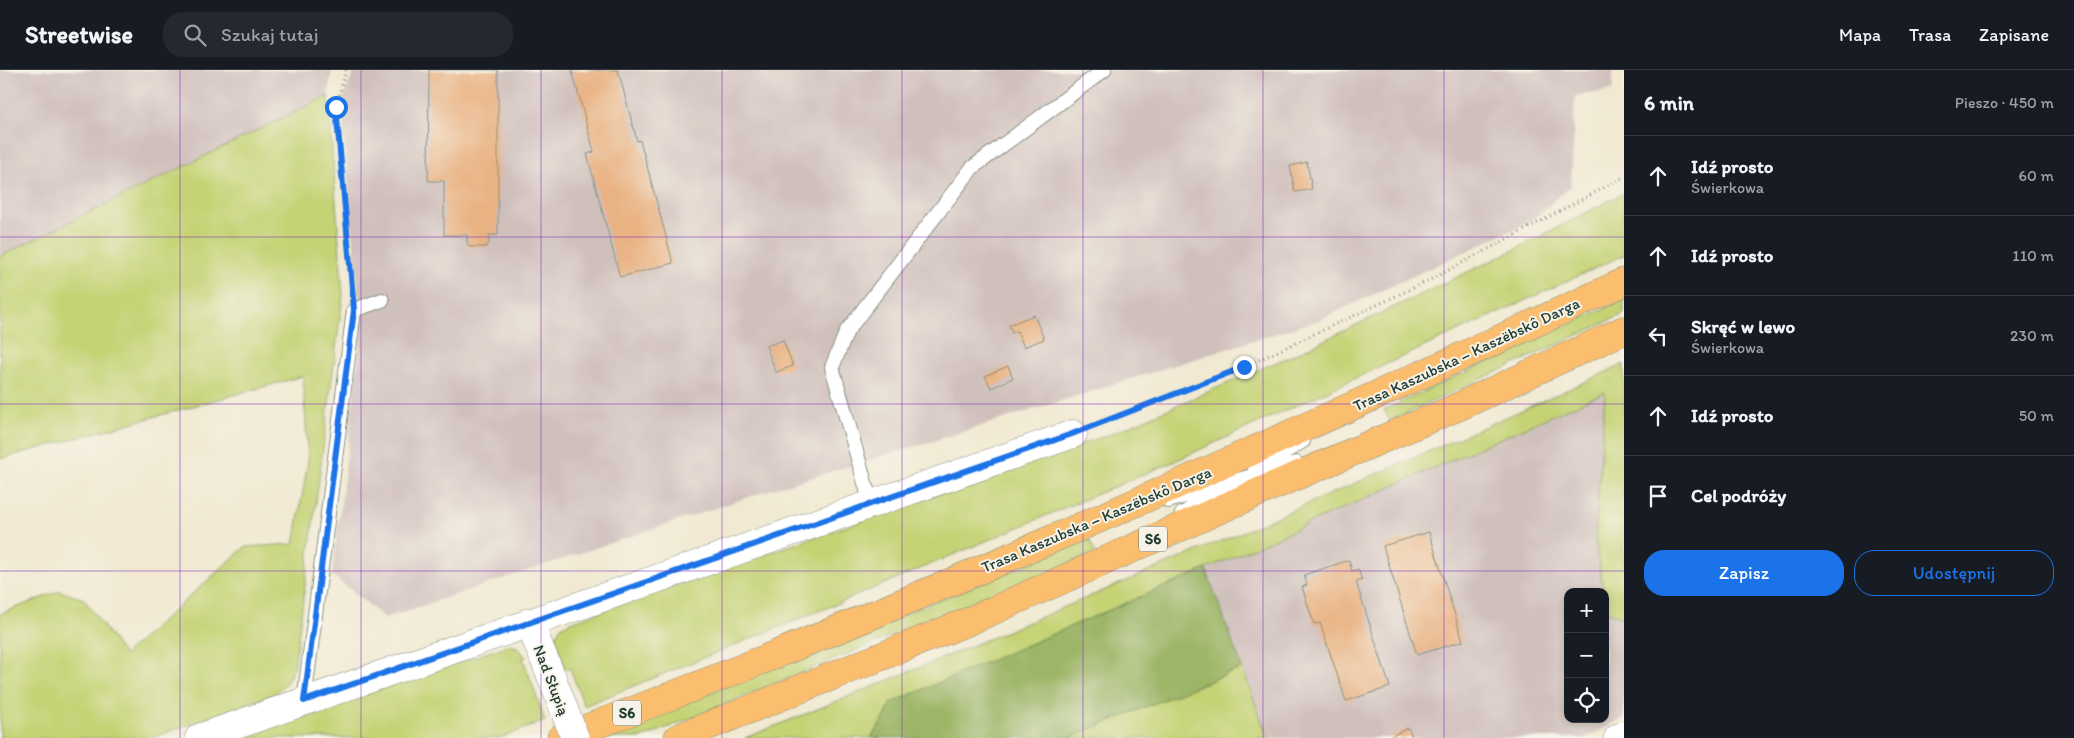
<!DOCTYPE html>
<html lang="pl">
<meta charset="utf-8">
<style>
body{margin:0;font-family:Itim,sans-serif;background:#242831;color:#f1f3f6}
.controls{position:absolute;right:15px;bottom:15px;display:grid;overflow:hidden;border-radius:10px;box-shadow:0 2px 8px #0003}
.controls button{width:45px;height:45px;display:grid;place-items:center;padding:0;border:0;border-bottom:1px solid #363941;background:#171b24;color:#f1f3f6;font:25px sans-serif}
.stop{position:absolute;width:15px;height:15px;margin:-11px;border:4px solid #1a73e8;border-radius:50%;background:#fff}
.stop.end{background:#1a73e8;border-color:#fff;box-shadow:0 1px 5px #0008}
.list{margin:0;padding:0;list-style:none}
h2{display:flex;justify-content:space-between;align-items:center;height:65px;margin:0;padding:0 20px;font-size:21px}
h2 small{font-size:16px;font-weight:400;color:#9ea1a6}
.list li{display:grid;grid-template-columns:32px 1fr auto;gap:15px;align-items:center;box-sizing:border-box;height:80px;padding:0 20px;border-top:1px solid #363941}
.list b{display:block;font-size:19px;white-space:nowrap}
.list p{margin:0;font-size:16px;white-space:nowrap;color:#9ea1a6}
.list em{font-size:16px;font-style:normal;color:#9ea1a6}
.actions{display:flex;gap:10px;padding:15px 20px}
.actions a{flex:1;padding:11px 0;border:1px solid #1a73e8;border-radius:20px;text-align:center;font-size:18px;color:#1a73e8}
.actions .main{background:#1a73e8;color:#fff}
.icon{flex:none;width:28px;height:28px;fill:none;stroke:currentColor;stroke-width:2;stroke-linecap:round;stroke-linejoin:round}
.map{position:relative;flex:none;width:1624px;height:668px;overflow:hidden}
header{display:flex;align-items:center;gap:30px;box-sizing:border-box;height:70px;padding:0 25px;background:#171b24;border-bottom:1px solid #363941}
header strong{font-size:24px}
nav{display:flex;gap:28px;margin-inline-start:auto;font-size:18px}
.search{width:350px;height:45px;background:#242831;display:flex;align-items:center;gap:12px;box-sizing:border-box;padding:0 18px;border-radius:20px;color:#9ea1a6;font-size:19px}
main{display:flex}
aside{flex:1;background:#171b24}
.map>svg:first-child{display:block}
.industrial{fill:#d0c0bc}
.green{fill:#c5d374;stroke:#728854}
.forest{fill:#9cb566;stroke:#5e794d}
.building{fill:#e9b283}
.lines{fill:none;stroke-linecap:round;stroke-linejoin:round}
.service-casing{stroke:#889383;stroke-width:16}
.minor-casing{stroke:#889383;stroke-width:29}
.motorway-casing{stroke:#889383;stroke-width:29}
.path{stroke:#889383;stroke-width:3;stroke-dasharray:1 4;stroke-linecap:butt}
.service{stroke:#fff;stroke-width:14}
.minor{stroke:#fff;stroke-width:28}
.motorway{stroke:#fbbd6e;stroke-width:28}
.minor-bridge-casing{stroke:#889383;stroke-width:29;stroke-linecap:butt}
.minor-bridge{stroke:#fff;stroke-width:28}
.route{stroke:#1a73e8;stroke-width:6}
.grid{fill:none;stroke:#7b2cbf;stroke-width:1;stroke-opacity:0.55}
.labels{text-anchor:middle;stroke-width:4;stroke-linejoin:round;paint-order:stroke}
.shield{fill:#f7f3e8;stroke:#60746a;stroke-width:1}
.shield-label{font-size:15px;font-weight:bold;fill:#1f3d34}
.street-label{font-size:16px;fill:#1f3d34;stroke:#f7f3e8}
</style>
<header>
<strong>Streetwise</strong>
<div class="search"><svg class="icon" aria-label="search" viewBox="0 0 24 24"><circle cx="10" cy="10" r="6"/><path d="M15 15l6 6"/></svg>Szukaj tutaj</div>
<nav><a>Mapa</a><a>Trasa</a><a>Zapisane</a></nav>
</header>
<main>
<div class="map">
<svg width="1624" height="668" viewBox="0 0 1624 668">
<rect width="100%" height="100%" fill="#f7f3e8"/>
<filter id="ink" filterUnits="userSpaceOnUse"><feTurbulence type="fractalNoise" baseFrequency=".02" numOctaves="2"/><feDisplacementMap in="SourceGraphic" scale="10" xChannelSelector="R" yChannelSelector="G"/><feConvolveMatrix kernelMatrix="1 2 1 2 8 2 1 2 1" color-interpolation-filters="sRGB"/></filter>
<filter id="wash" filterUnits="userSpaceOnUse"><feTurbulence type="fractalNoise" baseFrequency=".0096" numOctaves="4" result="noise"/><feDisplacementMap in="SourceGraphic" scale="20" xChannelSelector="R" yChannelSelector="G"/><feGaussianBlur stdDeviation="1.12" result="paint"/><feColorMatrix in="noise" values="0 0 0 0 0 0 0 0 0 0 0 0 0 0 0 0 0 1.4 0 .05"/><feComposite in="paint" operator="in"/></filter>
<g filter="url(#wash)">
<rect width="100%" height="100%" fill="#f1e9d2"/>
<path class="industrial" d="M0,0h332l-4,26 -328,160z
M355,0h1258v20l-38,6 -4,90 -40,35 -212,99 -395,124 -142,42 -397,132 -53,-43 30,-244 -21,-228z
M1605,321l-10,148 8,53h-35v127h37v-109l19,7v101l-39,20h-317l-62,-169z"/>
<path class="green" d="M328,26l15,199 -49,374 -8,14 -11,11 -124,44h-151v-124l59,-23 25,8 40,56 121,-108 49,-3 14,-83 -5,-85 -303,83v-203z
M1624,123v62l-451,207 -334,141 -255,103 -14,-38 -5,1 -10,-32 6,-10 7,-4 540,-188 185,-80 223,-106z
M1624,229v15l-234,107 -6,-11z
M1624,294v253l-19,-6v-19h-2l-8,-53 10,-147 -399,177 -315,134 -7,16 -13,19h-126c167,-66 332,-136 497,-206 128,-55 255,-110 382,-168z
M1089,469l6,14 -453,185h-43z
M509,575l8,2 9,10 -3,1 22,63 -45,17h-261z
M1242,598l26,70h-200z"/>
<path class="forest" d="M1206,499l36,99 -174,70h-197l13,-19 7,-16z"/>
<g id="blocks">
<path class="building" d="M429,0h69v165h-9v8l-3,4h-16l-3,-4v-8h-23v-54h-16z
M572,0h46l19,71 3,-1 33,123 -53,14 -33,-123 7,-2z
M1307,92l5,27 -17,3 -5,-26z
M1034,245l10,24 -20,8 -7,-16 -5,2 -3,-8z
M783,270l10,26 -17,6 -10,-26z
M1008,296l5,12 -22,10 -6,-12z
M1429,462l34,109 -46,14 -34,-109z
M1349,490l3,11 6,-2 4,11 -6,2 34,105 -44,14 -26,-78 -6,1 -12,-37 5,-2 -3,-10z
M1408,658l5,10h-25z"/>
</g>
</g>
<g filter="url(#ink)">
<use href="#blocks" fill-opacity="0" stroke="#889383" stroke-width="1"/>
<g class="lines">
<g class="service-casing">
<path id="service" d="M1255,400l48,-29
M1168,431l128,-38
M871,434l-39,-137 15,-36 125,-163 132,-98
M1182,444l38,-23
M304,631l50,-391 28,-10"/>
</g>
<g class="minor-casing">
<path id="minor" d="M529,552l23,56
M199,668l874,-304
M1618,668l6,-3"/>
</g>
<g class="motorway-casing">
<path id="motorway" d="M561,668c361,-135 713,-295 1063,-456
M678,668l289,-116 299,-133 194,-83 164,-76"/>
</g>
<path class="path" d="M346,0l-10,37 16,185
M1096,354l148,-57 184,-86 196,-104"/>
<use href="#service" class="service"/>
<use href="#minor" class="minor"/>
<use href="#motorway" class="motorway"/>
<g class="minor-bridge-casing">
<path id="minor-bridge" d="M552,608l23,60"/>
</g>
<use href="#minor-bridge" class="minor-bridge"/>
</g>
</g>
<g class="lines" filter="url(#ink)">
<path class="route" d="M336,37l18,203 -50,391 768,-267 172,-67"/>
</g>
<path class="grid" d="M180,0v668M361,0v668M541,0v668M722,0v668M902,0v668M1083,0v668M1263,0v668M1444,0v668M0,167h1624M0,334h1624M0,501h1624"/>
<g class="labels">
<g class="shield">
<rect x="1139" y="456.5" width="28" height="25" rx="4"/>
<rect x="613" y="630.5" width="28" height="25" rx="4"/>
</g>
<g class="shield-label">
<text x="1153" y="474">S6</text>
<text x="627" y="648">S6</text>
</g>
<g class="street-label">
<text transform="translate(1466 284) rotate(-25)" y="6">Trasa Kaszubska – Kaszëbskô Darga</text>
<text transform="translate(1096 449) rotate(-23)" y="6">Trasa Kaszubska – Kaszëbskô Darga</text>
<text transform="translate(552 610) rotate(69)" y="6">Nad Słupią</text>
</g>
</g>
</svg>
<div class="controls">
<button>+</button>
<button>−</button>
<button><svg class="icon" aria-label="locate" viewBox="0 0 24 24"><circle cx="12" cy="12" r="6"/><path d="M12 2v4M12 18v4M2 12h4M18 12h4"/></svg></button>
</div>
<div class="stop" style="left:336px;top:37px"></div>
<div class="stop end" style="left:1244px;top:297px"></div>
</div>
<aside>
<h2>6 min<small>Pieszo · 450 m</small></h2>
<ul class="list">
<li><svg class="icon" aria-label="ahead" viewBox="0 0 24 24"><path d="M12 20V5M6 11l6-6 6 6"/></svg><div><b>Idź prosto</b><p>Świerkowa</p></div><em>60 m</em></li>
<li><svg class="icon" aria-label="ahead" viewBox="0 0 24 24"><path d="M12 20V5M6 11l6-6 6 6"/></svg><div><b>Idź prosto</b></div><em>110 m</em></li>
<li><svg class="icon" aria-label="left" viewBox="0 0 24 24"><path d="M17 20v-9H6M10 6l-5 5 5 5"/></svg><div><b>Skręć w lewo</b><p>Świerkowa</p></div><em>230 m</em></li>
<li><svg class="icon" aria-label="ahead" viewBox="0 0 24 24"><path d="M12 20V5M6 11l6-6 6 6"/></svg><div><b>Idź prosto</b></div><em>50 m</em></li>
<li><svg class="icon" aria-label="arrive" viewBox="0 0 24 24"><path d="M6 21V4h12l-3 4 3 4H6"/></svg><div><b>Cel podróży</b></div></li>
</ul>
<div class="actions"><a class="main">Zapisz</a><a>Udostępnij</a></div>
</aside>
</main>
